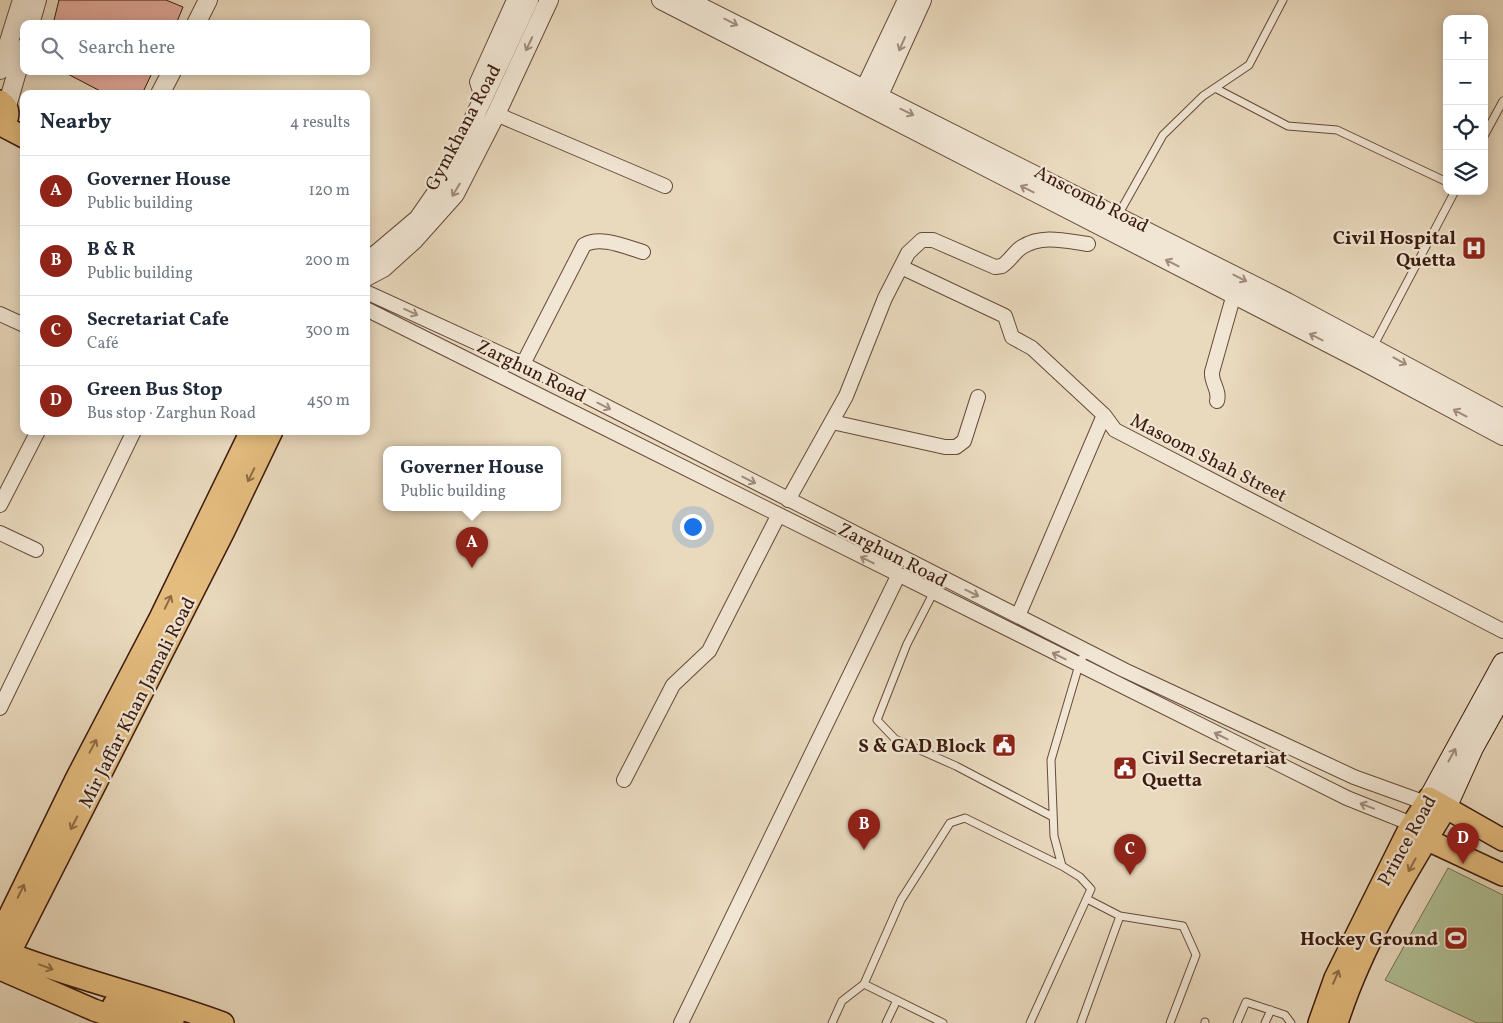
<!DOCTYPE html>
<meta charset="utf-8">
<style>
body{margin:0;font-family:Vollkorn,serif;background:#f2f2f3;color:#1f2937}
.controls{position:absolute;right:15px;top:15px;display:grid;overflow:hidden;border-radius:10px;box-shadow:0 2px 12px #0003}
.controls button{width:45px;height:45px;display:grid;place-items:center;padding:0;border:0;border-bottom:1px solid #e0e1e3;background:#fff;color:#1f2937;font:25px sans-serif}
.you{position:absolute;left:692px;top:526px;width:18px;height:18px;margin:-12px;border:4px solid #fff;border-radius:50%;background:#1a73e8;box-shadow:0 0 0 8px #1a73e833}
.badge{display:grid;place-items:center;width:32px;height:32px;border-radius:50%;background:#8f2418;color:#fff;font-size:16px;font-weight:700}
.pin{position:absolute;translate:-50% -41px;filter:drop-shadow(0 1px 2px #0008)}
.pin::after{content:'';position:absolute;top:26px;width:18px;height:15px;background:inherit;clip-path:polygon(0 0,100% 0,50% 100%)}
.popup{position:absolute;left:383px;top:446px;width:178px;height:65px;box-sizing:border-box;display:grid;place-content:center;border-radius:10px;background:#fff;filter:drop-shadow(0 1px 4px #0005);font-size:16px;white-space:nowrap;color:#747a83}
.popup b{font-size:19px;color:#1f2937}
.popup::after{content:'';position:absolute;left:50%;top:100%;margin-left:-10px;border:10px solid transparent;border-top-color:#fff}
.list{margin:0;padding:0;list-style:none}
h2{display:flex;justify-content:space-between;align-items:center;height:65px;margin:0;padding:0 20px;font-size:21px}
h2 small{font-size:16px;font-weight:400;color:#747a83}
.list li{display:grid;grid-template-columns:32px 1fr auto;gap:15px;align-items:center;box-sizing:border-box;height:70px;padding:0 20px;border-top:1px solid #e0e1e3}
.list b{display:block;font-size:19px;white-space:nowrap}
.list p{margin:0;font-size:16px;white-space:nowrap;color:#747a83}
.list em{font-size:16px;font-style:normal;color:#747a83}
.icon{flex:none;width:28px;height:28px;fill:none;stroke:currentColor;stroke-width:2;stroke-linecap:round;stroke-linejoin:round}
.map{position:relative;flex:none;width:1503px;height:1023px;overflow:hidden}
.search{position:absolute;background:#fff;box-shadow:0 2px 12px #0003;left:20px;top:20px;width:350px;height:55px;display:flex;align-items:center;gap:12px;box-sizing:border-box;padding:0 18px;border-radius:10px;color:#747a83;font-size:19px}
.panel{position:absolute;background:#fff;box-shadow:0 2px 12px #0003;left:20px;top:90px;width:350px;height:345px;border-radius:10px}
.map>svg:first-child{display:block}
.green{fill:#b0c096;stroke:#766e52}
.building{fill:#e2a99b;stroke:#3b1b0e}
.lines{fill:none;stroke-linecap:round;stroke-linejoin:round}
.service-casing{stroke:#664a3a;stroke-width:9}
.minor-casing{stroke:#664a3a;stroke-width:16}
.tertiary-casing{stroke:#664a3a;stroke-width:20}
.secondary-casing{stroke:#3b1b0e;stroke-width:22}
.primary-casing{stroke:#3b1b0e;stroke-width:24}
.service{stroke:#f1e6d4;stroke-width:7}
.minor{stroke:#f1e6d4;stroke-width:14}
.tertiary{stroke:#f1e6d4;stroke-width:18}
.secondary{stroke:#f1e6d4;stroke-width:20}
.primary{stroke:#e4bc7e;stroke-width:21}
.oneway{stroke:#9f8b7b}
.oneway2{stroke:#906c46}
.labels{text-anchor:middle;stroke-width:4.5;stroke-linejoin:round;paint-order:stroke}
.street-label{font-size:19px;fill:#3b1b0e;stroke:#f1e6d4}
.poi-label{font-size:19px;font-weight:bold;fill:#3b1b0e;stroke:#f1e6d4;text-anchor:end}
</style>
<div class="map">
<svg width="1503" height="1023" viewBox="0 0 1503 1023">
<rect width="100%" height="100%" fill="#e9d9bd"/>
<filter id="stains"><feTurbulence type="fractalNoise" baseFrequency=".004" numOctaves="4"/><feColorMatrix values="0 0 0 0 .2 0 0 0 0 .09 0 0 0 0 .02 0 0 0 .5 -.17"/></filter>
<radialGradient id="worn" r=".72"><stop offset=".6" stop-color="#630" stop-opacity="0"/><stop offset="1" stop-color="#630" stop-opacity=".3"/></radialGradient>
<path class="green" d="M1448,868l55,27v128h-26l-92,-43z"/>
<path class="building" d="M59,0h107l17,7 -7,17h-123z
M62,71h91l-11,23h-36z"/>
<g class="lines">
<g class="service-casing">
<path id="service" d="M1215,88l73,38 49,4 110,52
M1484,136l19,-35
M1117,217l46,-82 40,-39 46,-31 34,-65
M1373,347l82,-156
M941,578l-34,66 -30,76 18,19 61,27 97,51
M1087,899l33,17 63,10 13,29 -26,68
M864,984l79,39
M832,1023l10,-22 22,-17 37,-84 49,-77 15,-5 97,48
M886,1023l11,-23
M1030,1023l61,-134 -11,-12 -18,-11 -8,-30 -3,-76 28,-95 7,-15
M1081,1023l39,-107
M1205,1023v-1
M1237,1023l9,-21 39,13 6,8
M1265,1023l6,-13"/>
</g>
<g class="minor-casing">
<path id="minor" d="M485,92l-5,-1 -3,-9 37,-82
M496,114l169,72
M901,267l104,49 7,21 20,11 72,67 11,15 388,201
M366,292l157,72 601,306 230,107 72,26
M366,309l981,489 65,26
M0,314l24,11
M523,364l61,-119c16,-10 42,2 59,7
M1217,401c3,-11 -6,-18 -5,-29l22,-78
M832,422l113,25h11l8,-6 14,-44
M788,500l58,-104 39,-98 23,-45 14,-13h11l62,27 7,-1c8,-5 12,-14 20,-19 20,-13 44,-6 66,-3
M0,505l38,-74
M0,533l36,17
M1018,616l86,-201
M0,708l134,-277
M624,780l49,-95 36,-34 69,-135
M681,1023l217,-447"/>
</g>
<g class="tertiary-casing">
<path id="tertiary" d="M661,0l702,361 140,75
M687,0l600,302 216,116
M30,24l7,-24
M196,24l12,-24
M0,70l22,-70
M160,94l12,-23
M860,99l47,-99
M7,106l17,-58
M874,106l48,-106
M366,263l52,-44 27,-39 84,-180
M366,277l17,-9 31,-28 41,-46 41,-80 53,-114"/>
</g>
<g class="secondary-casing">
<path id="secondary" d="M1429,798l74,-135
M1446,808l27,-60 30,-54"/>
</g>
<g class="primary-casing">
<path id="primary" d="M0,101c10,6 11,19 0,24
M1,125l23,12
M1415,834l88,41
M0,935l76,-156 84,-161 91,-187
M0,950c73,29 150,46 223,73
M0,969l94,41 37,13
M1,970l223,-439 48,-100
M114,1004l59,19
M1319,1023l16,-45 73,-147 21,-33 74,42
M1337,1023c24,-76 67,-147 109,-215"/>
</g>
<use href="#service" class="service"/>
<use href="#minor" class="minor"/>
<use href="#tertiary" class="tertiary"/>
<use href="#secondary" class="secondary"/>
<use href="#primary" class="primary"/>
</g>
<defs><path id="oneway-shaft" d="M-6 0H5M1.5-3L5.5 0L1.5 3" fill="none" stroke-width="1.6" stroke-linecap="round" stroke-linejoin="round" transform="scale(1.25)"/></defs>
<g class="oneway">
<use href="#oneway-shaft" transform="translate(731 22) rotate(27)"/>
<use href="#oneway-shaft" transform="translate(529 44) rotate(115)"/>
<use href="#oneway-shaft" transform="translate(902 44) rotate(114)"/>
<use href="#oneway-shaft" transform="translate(907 112) rotate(26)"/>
<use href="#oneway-shaft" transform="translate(1027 189) rotate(-153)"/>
<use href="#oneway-shaft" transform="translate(456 190) rotate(121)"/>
<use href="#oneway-shaft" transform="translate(1172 263) rotate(-153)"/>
<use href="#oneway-shaft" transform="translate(1240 278) rotate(27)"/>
<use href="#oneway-shaft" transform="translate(411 312) rotate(25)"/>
<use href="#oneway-shaft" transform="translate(1316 337) rotate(-153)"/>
<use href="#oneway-shaft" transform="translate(1400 361) rotate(29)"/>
<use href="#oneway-shaft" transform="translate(604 406) rotate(27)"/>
<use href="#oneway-shaft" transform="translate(1460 413) rotate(-152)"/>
<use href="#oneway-shaft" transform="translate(749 480) rotate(27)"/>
<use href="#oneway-shaft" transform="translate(867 560) rotate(-153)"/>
<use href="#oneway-shaft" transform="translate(972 593) rotate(26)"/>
<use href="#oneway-shaft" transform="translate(1059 656) rotate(-154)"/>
<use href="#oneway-shaft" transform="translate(1221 736) rotate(-154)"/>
<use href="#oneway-shaft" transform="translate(1452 755) rotate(-61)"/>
<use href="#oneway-shaft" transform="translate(1367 806) rotate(-159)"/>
</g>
<g class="oneway2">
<use href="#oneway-shaft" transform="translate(251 475) rotate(116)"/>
<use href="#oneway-shaft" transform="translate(168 602) rotate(-64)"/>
<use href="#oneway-shaft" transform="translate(93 746) rotate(-62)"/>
<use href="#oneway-shaft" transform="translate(74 823) rotate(117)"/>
<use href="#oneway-shaft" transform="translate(1412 865) rotate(119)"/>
<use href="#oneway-shaft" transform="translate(21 891) rotate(-64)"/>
<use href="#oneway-shaft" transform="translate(46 967) rotate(20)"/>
<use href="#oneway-shaft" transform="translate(1336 977) rotate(-67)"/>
</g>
<defs>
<g id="hospital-square" transform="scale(1.25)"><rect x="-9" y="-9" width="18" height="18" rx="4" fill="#8f2418" stroke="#f1e6d4"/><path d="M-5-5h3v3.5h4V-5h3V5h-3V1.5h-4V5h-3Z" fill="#fff"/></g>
<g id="civic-square" transform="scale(1.25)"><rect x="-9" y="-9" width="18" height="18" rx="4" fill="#8f2418" stroke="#f1e6d4"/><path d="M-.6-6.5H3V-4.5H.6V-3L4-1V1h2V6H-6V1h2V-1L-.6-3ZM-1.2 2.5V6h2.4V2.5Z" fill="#fff"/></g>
<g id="stadium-square" transform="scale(1.25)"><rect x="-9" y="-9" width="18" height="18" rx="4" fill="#8f2418" stroke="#f1e6d4"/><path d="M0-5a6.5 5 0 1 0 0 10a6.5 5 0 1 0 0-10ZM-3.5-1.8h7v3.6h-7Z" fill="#fff"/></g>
</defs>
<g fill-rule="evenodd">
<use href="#hospital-square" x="1474" y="248"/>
<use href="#civic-square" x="1004" y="745"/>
<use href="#civic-square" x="1125" y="768"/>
<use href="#stadium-square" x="1456" y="938"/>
</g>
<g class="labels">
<g class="street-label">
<text transform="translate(462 127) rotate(-62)" y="7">Gymkhana Road</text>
<text transform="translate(1092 198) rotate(27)" y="7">Anscomb Road</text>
<text transform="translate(532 370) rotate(26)" y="7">Zarghun Road</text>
<text transform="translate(1209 457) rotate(27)" y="7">Masoom Shah Street</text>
<text transform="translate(893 554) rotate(27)" y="7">Zarghun Road</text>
<text transform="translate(136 702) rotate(-63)" y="7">Mir Jaffar Khan Jamali Road</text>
<text transform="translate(1406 840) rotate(-61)" y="7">Prince Road</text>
</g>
<g class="poi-label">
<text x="1456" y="244">Civil Hospital<tspan x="1456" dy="22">Quetta</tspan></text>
<text x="986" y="752">S &amp; GAD Block</text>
<text x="1142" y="764" text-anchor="start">Civil Secretariat<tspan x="1142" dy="22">Quetta</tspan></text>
<text x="1438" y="945">Hockey Ground</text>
</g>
</g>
<rect width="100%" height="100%" filter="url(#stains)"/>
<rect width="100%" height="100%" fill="url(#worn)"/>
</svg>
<div class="controls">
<button>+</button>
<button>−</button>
<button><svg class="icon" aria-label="locate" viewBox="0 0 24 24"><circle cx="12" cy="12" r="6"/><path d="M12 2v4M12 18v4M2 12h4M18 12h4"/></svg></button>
<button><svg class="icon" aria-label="layers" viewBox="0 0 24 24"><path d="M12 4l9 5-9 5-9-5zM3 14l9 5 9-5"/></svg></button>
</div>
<div class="you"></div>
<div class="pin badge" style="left:472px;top:568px">A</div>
<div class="popup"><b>Governer House</b>Public building</div>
<div class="pin badge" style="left:864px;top:850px">B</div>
<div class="pin badge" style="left:1130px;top:875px">C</div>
<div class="pin badge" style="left:1463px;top:864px">D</div>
<div class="search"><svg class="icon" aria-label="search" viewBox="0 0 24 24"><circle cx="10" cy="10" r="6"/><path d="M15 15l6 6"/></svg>Search here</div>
<section class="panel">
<h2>Nearby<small>4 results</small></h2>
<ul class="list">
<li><span class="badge">A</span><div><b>Governer House</b><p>Public building</p></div><em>120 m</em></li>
<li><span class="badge">B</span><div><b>B &amp; R</b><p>Public building</p></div><em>200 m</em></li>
<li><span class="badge">C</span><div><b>Secretariat Cafe</b><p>Café</p></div><em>300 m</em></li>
<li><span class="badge">D</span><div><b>Green Bus Stop</b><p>Bus stop · Zarghun Road</p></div><em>450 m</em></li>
</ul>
</section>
</div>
